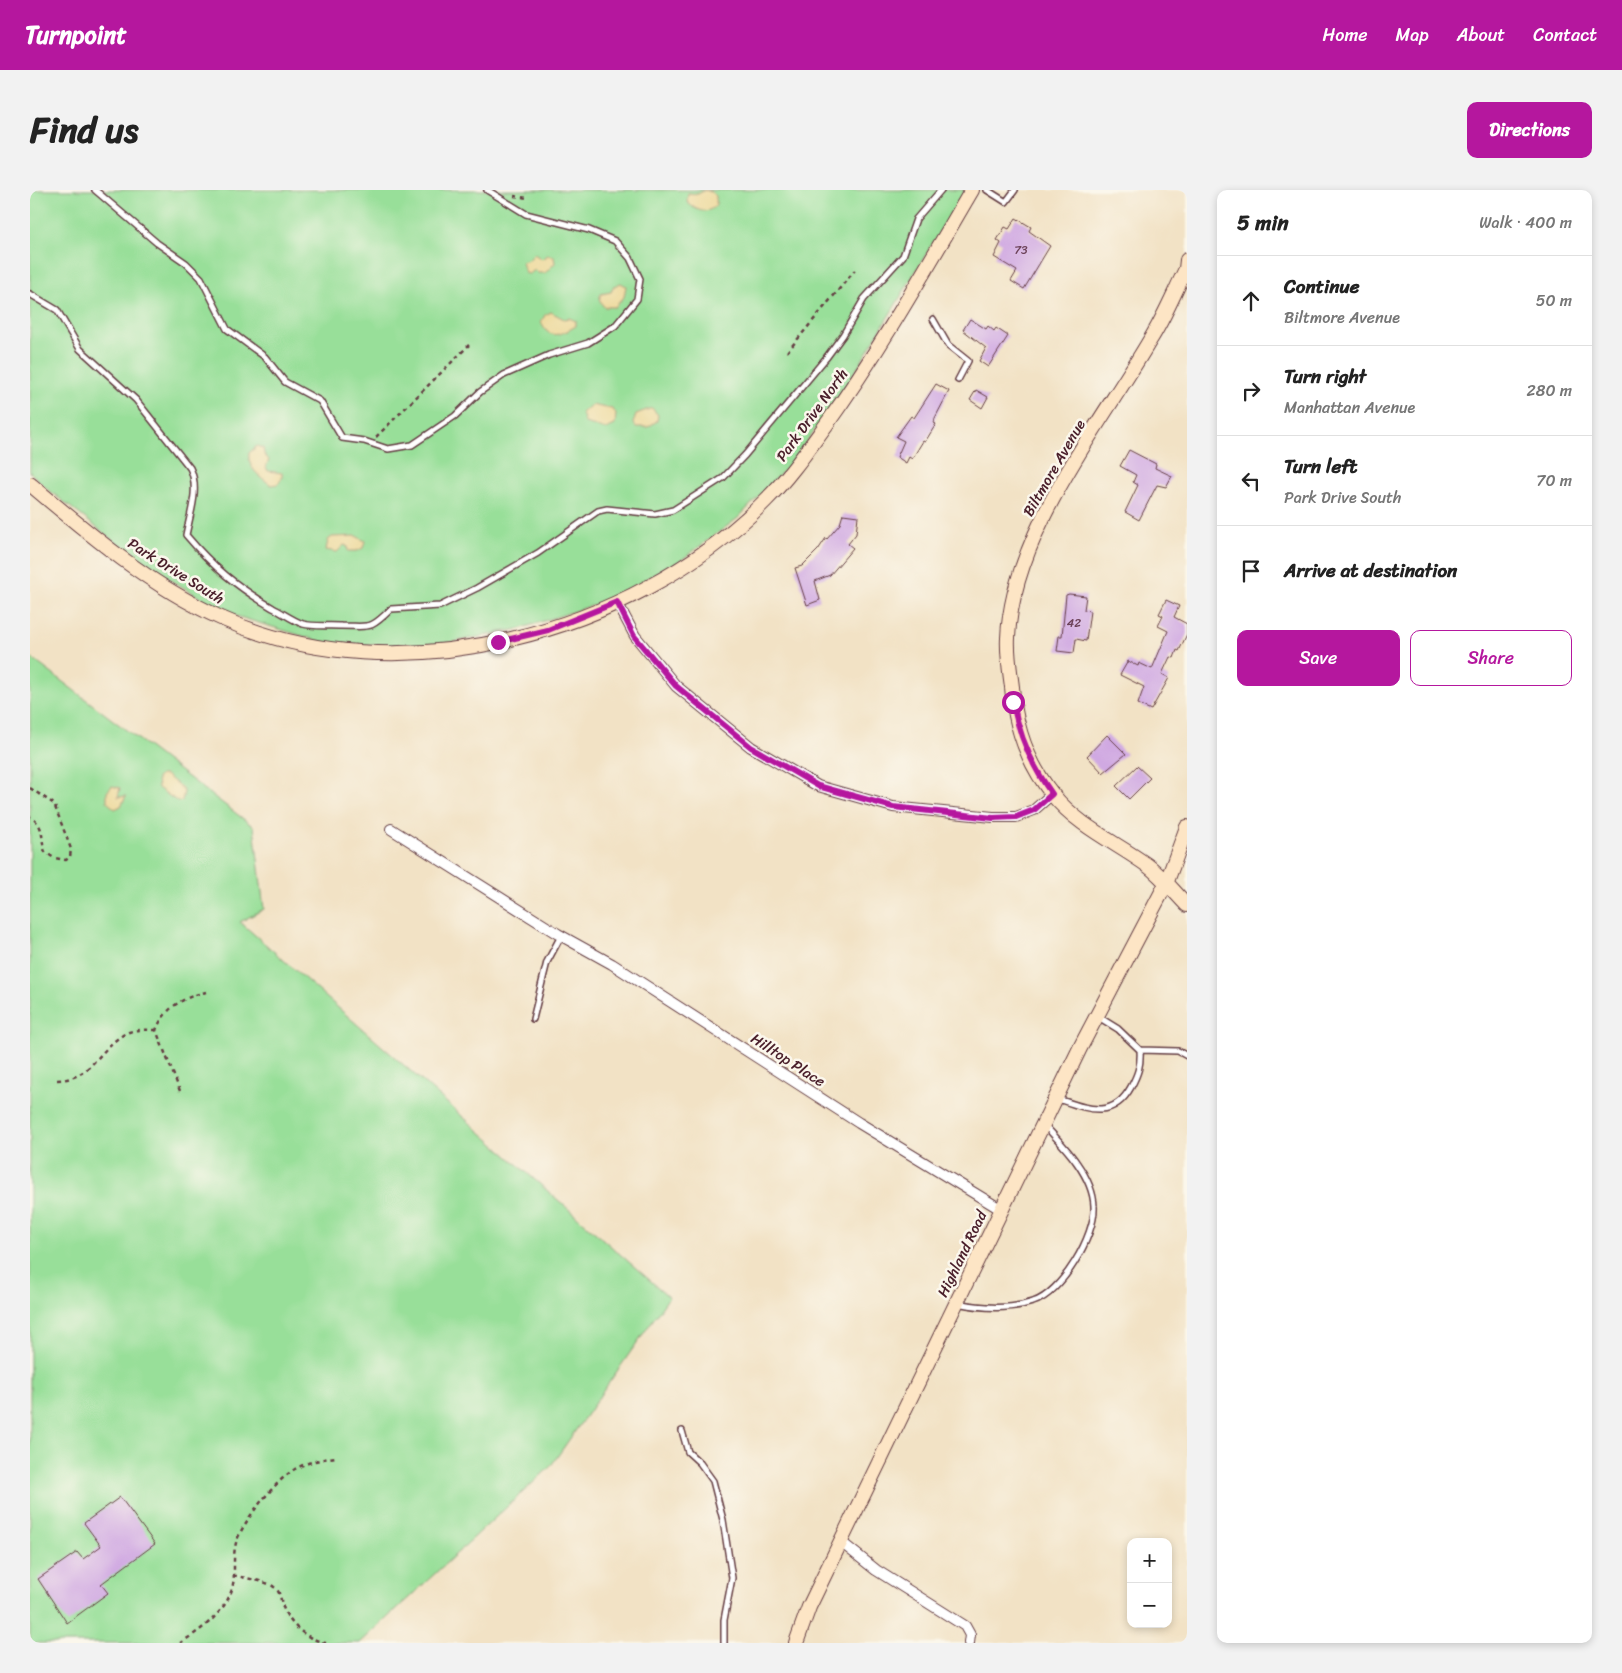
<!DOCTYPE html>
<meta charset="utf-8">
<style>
body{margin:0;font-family:Sriracha,sans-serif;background:#f2f2f2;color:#222}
.controls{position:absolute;right:15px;bottom:15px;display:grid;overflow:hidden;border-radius:10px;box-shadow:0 2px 8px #0003}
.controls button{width:45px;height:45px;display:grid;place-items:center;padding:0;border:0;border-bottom:1px solid #e0e0e0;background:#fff;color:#222;font:25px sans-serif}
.stop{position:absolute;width:15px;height:15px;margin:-11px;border:4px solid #b5179e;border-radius:50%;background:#fff}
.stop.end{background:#b5179e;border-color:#fff;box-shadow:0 1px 5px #0008}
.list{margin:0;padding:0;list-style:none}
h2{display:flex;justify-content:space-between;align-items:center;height:65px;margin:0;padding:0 20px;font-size:21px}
h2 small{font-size:16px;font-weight:400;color:#767676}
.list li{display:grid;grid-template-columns:32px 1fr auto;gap:15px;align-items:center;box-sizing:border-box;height:90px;padding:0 20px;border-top:1px solid #e0e0e0}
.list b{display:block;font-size:19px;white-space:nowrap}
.list p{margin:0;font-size:16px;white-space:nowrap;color:#767676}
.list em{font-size:16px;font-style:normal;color:#767676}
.actions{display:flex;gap:10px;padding:15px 20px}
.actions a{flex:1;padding:11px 0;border:1px solid #b5179e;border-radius:10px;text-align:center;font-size:18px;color:#b5179e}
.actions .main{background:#b5179e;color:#fff}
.icon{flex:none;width:28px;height:28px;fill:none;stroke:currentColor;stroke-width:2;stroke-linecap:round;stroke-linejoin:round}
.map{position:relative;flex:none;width:1157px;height:1453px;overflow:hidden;border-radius:10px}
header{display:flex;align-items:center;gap:30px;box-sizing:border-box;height:70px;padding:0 25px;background:#b5179e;color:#fff}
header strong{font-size:24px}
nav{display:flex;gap:28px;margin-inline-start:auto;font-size:18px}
.intro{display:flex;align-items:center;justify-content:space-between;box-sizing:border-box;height:120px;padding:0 30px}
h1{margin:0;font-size:35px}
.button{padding:12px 22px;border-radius:10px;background:#b5179e;color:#fff;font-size:18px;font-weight:700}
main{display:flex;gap:30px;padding:0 30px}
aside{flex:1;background:#fff;border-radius:10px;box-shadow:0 2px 8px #0003}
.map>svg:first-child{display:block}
.green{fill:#98df99;stroke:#717f62}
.sand{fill:#eeda9e;stroke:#9c7c64}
.building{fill:#d0a9e2}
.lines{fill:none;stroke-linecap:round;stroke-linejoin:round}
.lane-casing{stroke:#633c42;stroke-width:8}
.street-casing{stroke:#633c42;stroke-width:12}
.secondary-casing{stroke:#633c42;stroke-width:16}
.path{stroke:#633c42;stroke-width:2.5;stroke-dasharray:4 4;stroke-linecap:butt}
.lane{stroke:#fff;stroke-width:5}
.street{stroke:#fff;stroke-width:10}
.secondary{stroke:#fde5c5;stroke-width:14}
.route{stroke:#b5179e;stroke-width:6}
.labels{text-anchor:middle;stroke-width:5;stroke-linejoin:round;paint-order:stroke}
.number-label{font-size:12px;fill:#6c4259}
.street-label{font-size:15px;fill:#4a1f2b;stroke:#fbf7ec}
</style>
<header>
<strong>Turnpoint</strong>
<nav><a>Home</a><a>Map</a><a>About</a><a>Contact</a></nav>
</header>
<div class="intro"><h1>Find us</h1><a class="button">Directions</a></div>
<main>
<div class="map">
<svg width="1157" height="1453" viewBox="0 0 1157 1453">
<rect width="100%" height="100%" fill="#fbf7ec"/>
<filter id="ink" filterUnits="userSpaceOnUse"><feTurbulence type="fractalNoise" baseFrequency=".02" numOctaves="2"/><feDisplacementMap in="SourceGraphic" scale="10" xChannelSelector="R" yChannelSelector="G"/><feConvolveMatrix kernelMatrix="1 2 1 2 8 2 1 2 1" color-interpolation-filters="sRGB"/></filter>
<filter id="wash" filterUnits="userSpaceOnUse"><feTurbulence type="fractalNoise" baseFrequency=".0096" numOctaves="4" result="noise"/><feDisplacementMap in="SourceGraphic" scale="20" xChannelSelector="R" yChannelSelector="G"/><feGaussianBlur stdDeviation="1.12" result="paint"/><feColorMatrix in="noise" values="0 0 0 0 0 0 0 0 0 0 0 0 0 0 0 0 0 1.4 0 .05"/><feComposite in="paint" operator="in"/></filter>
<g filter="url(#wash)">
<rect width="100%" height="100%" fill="#f2e2c5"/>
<path class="green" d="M0,0h935l-121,200 -55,75 -51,53 -58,43 -74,40 -87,28 -92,18 -101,-4 -100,-30 -85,-51 -95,-74 -16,-16z
M0,467l224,170 10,82 -24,13 429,375 -119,170 -190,176h-330z"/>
<path class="sand" d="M675,0l6,2 5,4v9c-9,10 -20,6 -29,-3l1,-9 10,1z
M504,64l8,5 6,-4 6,2 1,6 -10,10h-7l-3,-3 -6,4 -4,-1 -3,-11 7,-2z
M591,93l5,3 -2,11 -9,10h-11l-5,-7 2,-6 10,-2 3,-6z
M521,122l13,7 5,-1 7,3v5c-14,8 -27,16 -35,-4l4,-7z
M561,215l21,4 4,4 -1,12 -9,4 -21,-6 -3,-10z
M622,218l6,7 -1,6 -9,6h-12l-3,-4 3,-9z
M227,256l6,2 1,6 5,6 -3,7 2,4 14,2v5l-4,6 -7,1c-10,-8 -24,-16 -22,-32z
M326,346l9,5 -2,7 -6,3h-9l-1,-5 -3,-1 -7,7 -11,-2 2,-10 4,-3z
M131,585h5l17,14 1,3 -2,9 -4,1 -20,-14 -1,-10z
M82,596l8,2 -2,9 8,-1 -5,10 -6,3 -8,-7v-10z"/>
<g id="blocks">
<path class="building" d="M986,28l15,9 -2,4 21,15 -26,43 -13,-8 6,-10 -23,-14 7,-14 -4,-3 8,-13 4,2z
M940,129l16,10 2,-3 6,5 2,-3 12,8 -20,31 -9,-6 7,-13 -23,-18z
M906,194l13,7 -14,27 -1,5 2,1 -11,18 -2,-1 -11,18 -3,-2 -3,6 -9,-6 7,-16 -8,-4 15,-21 3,2z
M946,200l12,7 -6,11 -12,-8z
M1099,260l27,14 -1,4 17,8 -6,11 -9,-2 -18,35 -14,-8 13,-27 -5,-3 3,-7 -16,-9z
M813,324l15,2 -2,18 -8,10 5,4 -23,27 -15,6 5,19 -13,5 -12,-37 7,-2 16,-16 8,-12 1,1 13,-15z
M1039,404l17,2 -2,14 6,1 -4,30 -10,-2 -2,14 -17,-2 2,-15h3l4,-41z
M1136,410l13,6 -5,11 13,7v10l-8,17 -2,-1 -3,8 -4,-1 -8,17 7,4 -18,32 -13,-6 6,-17 -24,-12 8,-14 10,5 1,-3 13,6 16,-38 -10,-5 5,-10 -4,-2z
M1077,545l19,19 -23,19 -16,-17z
M1107,576l13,12 -21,21 -13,-13z
M90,1307l35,47 -54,40 7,9 -41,30 -29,-44 39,-27 6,7 18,-13 -17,-23z"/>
</g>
</g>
<g filter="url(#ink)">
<use href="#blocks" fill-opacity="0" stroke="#633c42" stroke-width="1"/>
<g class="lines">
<g class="lane-casing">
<path id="lane" d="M65,0l62,53 29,20 15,15 26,51 38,28 20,25 35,19 22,37 22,3 24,8 24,-4 43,-29 25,-24 24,-17 45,-20 39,-12 27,-17 22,-27 3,-20 -10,-21 -15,-17 -26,-11 -63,-16 -39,-24
M957,0l19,12 9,-12
M0,104l27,16 23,39 56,51 54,68c10,20 0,46 -4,67 27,32 51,52 87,73 10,5 19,12 30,16 11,3 27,1 38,2 29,0 28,5 50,-17l49,-3 37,-18 61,-35 60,-42 9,-2 48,5 18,-4 50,-32 22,-23 81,-97 17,-23 21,-36 39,-43 13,-37 25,-29
M903,129l15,26 20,16 -10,19
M503,829l14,-57 14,-26
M1110,860l38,1 9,5
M1028,909c30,10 55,21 73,-12 7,-13 10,-22 9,-37l-22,-21 -21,-13
M927,1113c24,5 52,7 76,-1 28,-8 63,-67 61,-96 -1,-30 -29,-59 -49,-80
M652,1241l6,21 12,11 13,18 10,39 9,58 -8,42v23"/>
</g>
<g class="street-casing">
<path id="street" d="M587,412l18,34 41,50 75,61 67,39 75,21 100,10h23l18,-7 18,-16
M361,639l167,105 54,30 247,159 143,87
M811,1352l35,28 89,56 5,9 -1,8"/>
</g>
<g class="secondary-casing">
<path id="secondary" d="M1157,70l-1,9c-12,24 -22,49 -36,71 -51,87 -138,195 -142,298 -1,16 2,33 4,49 3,39 16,77 41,108 25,31 62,47 94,70 15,11 27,27 40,40
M0,294c59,50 120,102 191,134 176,80 413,16 545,-118 23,-23 41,-49 60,-75 54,-75 99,-155 146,-235
M766,1453l13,-36 271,-559 86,-164 21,-57"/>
</g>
<path class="path" d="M484,6l14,2
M757,162l68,-82
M346,247l93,-92
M0,598l24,16 17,45 -1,8 -4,3 -12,-2 -9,-6c-5,-14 1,-26 -15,-35
M27,890c36,0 42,-35 72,-48 8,-3 19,-2 27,-2
M150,901l-24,-61c10,-23 26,-32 50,-38
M203,1385c10,3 34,6 41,12 6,4 6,10 8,17 6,20 24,35 44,39
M150,1453c20,-12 45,-30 52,-54 4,-15 0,-32 4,-46 6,-21 40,-63 59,-74 12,-7 27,-10 41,-12"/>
<use href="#lane" class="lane"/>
<use href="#street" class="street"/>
<use href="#secondary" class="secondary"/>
</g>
</g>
<g class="lines" filter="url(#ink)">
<path class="route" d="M468,452l50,-12 69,-28 17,34 42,50 75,61 67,39 75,21 100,11 23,-1 18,-7 18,-16c-20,-28 -33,-58 -39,-92"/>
</g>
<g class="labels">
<g class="number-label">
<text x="991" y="64">73</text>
<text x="1044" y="437">42</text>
</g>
<g class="street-label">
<text transform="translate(782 225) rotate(-54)" y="5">Park Drive North</text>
<text transform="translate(1024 278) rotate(-60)" y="5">Biltmore Avenue</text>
<text transform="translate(146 381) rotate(32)" y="5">Park Drive South</text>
<text transform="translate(758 870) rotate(33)" y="5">Hilltop Place</text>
<text transform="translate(932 1064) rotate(-64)" y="5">Highland Road</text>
</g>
</g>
</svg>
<div class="controls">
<button>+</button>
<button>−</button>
</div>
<div class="stop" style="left:983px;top:512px"></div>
<div class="stop end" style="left:468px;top:452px"></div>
</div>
<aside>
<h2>5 min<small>Walk · 400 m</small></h2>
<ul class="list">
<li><svg class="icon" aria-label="ahead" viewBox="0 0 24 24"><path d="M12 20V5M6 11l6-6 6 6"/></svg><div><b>Continue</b><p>Biltmore Avenue</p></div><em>50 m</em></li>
<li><svg class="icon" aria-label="right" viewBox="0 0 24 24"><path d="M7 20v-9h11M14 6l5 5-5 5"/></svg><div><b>Turn right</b><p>Manhattan Avenue</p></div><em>280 m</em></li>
<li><svg class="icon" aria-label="left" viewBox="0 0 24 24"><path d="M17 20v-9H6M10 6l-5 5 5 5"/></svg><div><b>Turn left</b><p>Park Drive South</p></div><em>70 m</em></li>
<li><svg class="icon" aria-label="arrive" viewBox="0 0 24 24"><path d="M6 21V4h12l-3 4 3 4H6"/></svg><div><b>Arrive at destination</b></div></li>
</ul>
<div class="actions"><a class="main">Save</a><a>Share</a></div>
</aside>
</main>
